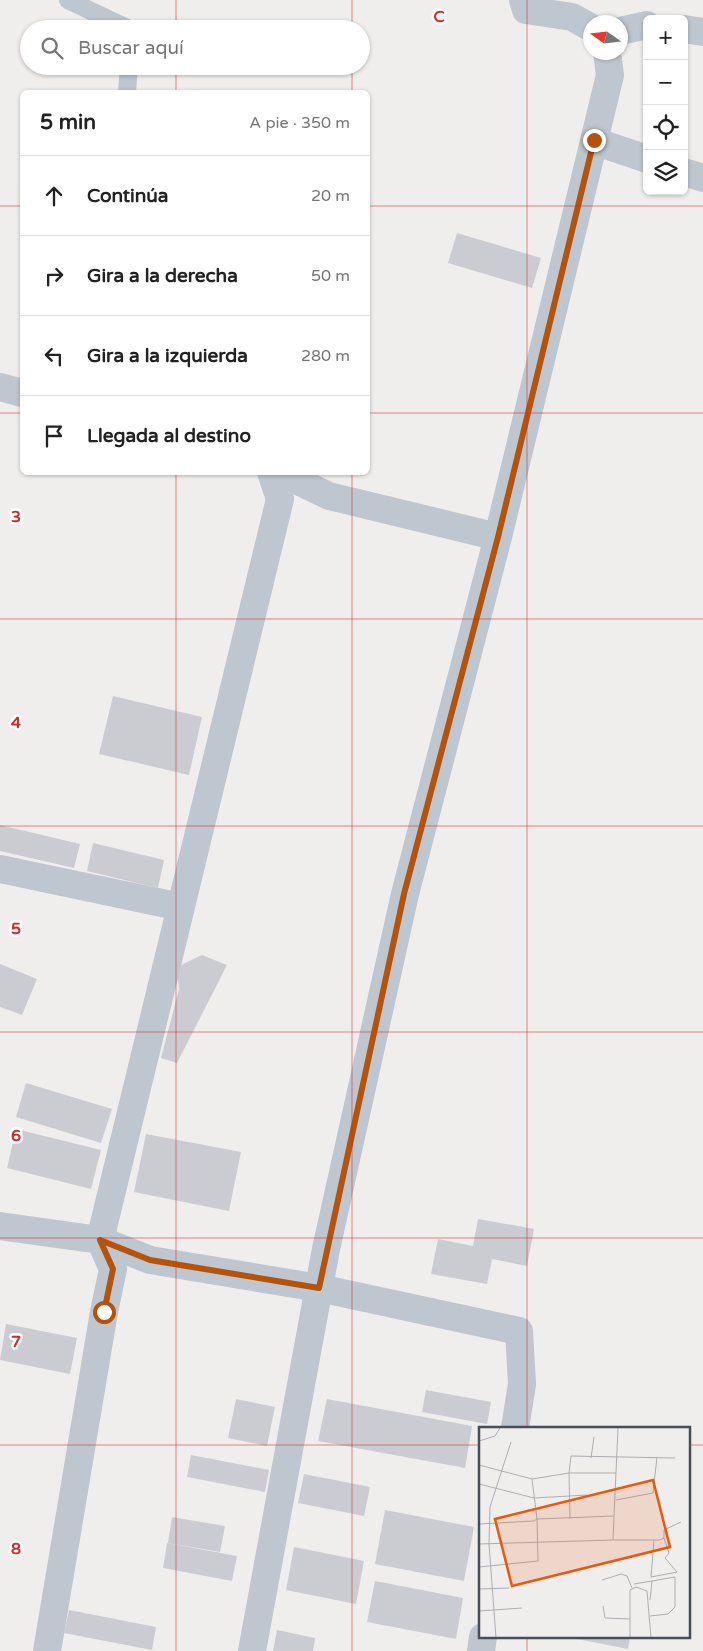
<!DOCTYPE html>
<html lang="es">
<meta charset="utf-8">
<style>
body{margin:0;font-family:"Varela Round",sans-serif;background:#f2f2f2;color:#222}
.controls{position:absolute;right:15px;top:15px;display:grid;overflow:hidden;border-radius:8px;box-shadow:0 1px 4px #0004}
.controls button{width:45px;height:45px;display:grid;place-items:center;padding:0;border:0;border-bottom:1px solid #e0e0e0;background:#fff;color:#222;font:25px sans-serif}
.compass{position:absolute;left:583px;top:15px;width:45px;height:45px;border-radius:50%;background:#fff;box-shadow:0 1px 4px #0004;rotate:284deg}
.stop{position:absolute;width:15px;height:15px;margin:-11px;border:4px solid #b45309;border-radius:50%;background:#fff}
.stop.end{background:#b45309;border-color:#fff;box-shadow:0 1px 5px #0008}
.list{margin:0;padding:0;list-style:none}
h2{display:flex;justify-content:space-between;align-items:center;height:65px;margin:0;padding:0 20px;font-size:21px}
h2 small{font-size:16px;font-weight:400;color:#767676}
.list li{display:grid;grid-template-columns:32px 1fr auto;gap:15px;align-items:center;box-sizing:border-box;height:80px;padding:0 20px;border-top:1px solid #e0e0e0}
.list b{display:block;font-size:19px;white-space:nowrap}
.list em{font-size:16px;font-style:normal;color:#767676}
.icon{flex:none;width:28px;height:28px;fill:none;stroke:currentColor;stroke-width:2;stroke-linecap:round;stroke-linejoin:round}
.map{position:relative;flex:none;width:703px;height:1651px;overflow:hidden}
.search{position:absolute;background:#fff;box-shadow:0 1px 4px #0004;left:20px;top:20px;width:350px;height:55px;display:flex;align-items:center;gap:12px;box-sizing:border-box;padding:0 18px;border-radius:28px;color:#767676;font-size:19px}
.panel{position:absolute;background:#fff;box-shadow:0 1px 4px #0004;left:20px;top:90px;width:350px;height:385px;border-radius:8px}
.map>svg:first-child{display:block}
.building{fill:#caccd2}
.lines{fill:none;stroke-linecap:round;stroke-linejoin:round}
.lane{stroke:#bec6cf;stroke-width:18}
.street{stroke:#bec6cf;stroke-width:28}
.route{stroke:#b45309;stroke-width:6}
.grid{fill:none;stroke:#d62828;stroke-width:1;stroke-opacity:0.55}
.inset-road{fill:none;stroke:#acadb2;stroke-width:1}
.view{fill:#e8590c;fill-opacity:0.15;stroke:#e8590c;stroke-width:2.5}
.inset-edge{fill:none;stroke:#464e59;stroke-width:2.5}
.grid-label{font-size:16px;text-anchor:middle;font-weight:bold;fill:#d62828;stroke:#fff;stroke-width:5;stroke-linejoin:round;paint-order:stroke}
</style>
<div class="map">
<svg width="703" height="1651" viewBox="0 0 703 1651">
<rect width="100%" height="100%" fill="#f0eded"/>
<path class="building" d="M457,233l84,25 -9,30 -84,-25z
M113,696l89,21 -13,58 -90,-21z
M0,825l80,19 -6,24 -74,-17z
M93,843l71,17 -6,28 -71,-17z
M202,955l25,10 -50,98 -16,-5 18,-69 -2,-22z
M0,964l37,15 -15,36 -22,-8z
M26,1083l86,26 -11,34 -85,-26z
M16,1129l85,21 -10,39 -84,-21z
M146,1134l95,18 -12,59 -95,-19z
M478,1219l56,10 -7,37 -35,-7 -5,25 -56,-10 7,-35 35,7z
M6,1324l71,14 -7,36 -70,-14z
M426,1390l65,12 -4,22 -65,-12z
M236,1399l39,8 -8,39 -39,-8z
M327,1399l145,27 -7,42 -147,-27z
M191,1455l78,15 -4,22 -78,-15z
M304,1474l66,13 -6,29 -66,-13z
M385,1510l89,17 -10,54 -89,-17z
M172,1517l53,9 -5,26 -52,-9z
M167,1543l70,13 -5,25 -69,-13z
M294,1547l70,14 -8,43 -70,-14z
M375,1581l88,17 -7,41 -89,-17z
M69,1610l87,17 -4,23 -88,-17z
M277,1630l38,8 -2,13h-40z
M567,1637h63l-2,12z"/>
<g class="lines">
<path class="lane" d="M68,0l61,29
M127,92l2,-26"/>
<path class="street" d="M523,0l3,10 46,7 18,10
M684,29l19,3
M620,31l27,-6
M594,141l53,18
M684,172l19,6
M0,387l22,6
M271,472l9,27 -180,741 50,20 169,28 200,43 3,53 -7,44
M498,537l112,-462 -3,-23
M0,869l181,38
M0,1226l100,14 13,29 -9,43 -57,339
M252,1651l74,-402 79,-355 93,-357 -169,-41 -50,-24
M481,1651l2,-14"/>
</g>
<g class="lines">
<path class="route" d="M104,1312l9,-43 -13,-29 50,20 169,28 85,-394 94,-357 96,-397"/>
</g>
<path class="grid" d="M176,0v29M352,0v29M527,0v1428M176,66v26M352,66v26M0,206h22M368,206h335M0,413h22M368,413h335M176,472v1179M352,472v1179M0,619h703M0,826h703M0,1032h703M0,1238h703M0,1445h480M689,1445h14M527,1637v14"/>
<g transform="translate(479 1427)">
<rect width="211" height="211" fill="#f0eded"/>
<path class="inset-road" d="M0,14l16,-5 5,-8M112,31l3,-21M0,38l53,14M0,57l55,14 53,-3M137,73l37,-7 4,-36M91,92l-1,-46h47M0,97l55,-3 3,-2 -5,-40 37,-6 2,-17 104,2M134,113h47l4,-2v-8l17,-8M175,113l-3,37 26,-5 -12,-14 4,-5 -5,-15M0,117l134,-4 1,-24M0,140l59,-6 -1,-42 77,-3 4,-88M123,153l19,-6 6,2 5,12M155,157l18,-3M0,162l30,-1M171,173l2,-19 23,-4v30l-7,7 -18,2M124,179l2,12 25,1M0,184l43,-3M17,211l-7,-94 1,-37 21,-65M151,211v-48l6,-3 11,4 4,47"/>
<path class="view" d="M174,53l17,67 -158,39 -17,-67z"/>
<rect width="211" height="211" class="inset-edge"/>
</g>
<g class="grid-label">
<text x="439" y="22">C</text>
<text x="16" y="522">3</text>
<text x="16" y="728">4</text>
<text x="16" y="934">5</text>
<text x="16" y="1141">6</text>
<text x="16" y="1347">7</text>
<text x="16" y="1554">8</text>
</g>
</svg>
<div class="controls">
<button>+</button>
<button>−</button>
<button><svg class="icon" aria-label="locate" viewBox="0 0 24 24"><circle cx="12" cy="12" r="6"/><path d="M12 2v4M12 18v4M2 12h4M18 12h4"/></svg></button>
<button><svg class="icon" aria-label="layers" viewBox="0 0 24 24"><path d="M12 4l9 5-9 5-9-5zM3 14l9 5 9-5"/></svg></button>
</div>
<svg class="compass" viewBox="-18 -18 36 36"><path d="M0-13l5 13h-10z" fill="#e53935"/><path d="M0 13l5-13h-10z" fill="#767676"/></svg>
<div class="stop" style="left:104px;top:1312px"></div>
<div class="stop end" style="left:594px;top:140px"></div>
<div class="search"><svg class="icon" aria-label="search" viewBox="0 0 24 24"><circle cx="10" cy="10" r="6"/><path d="M15 15l6 6"/></svg>Buscar aquí</div>
<section class="panel">
<h2>5 min<small>A pie · 350 m</small></h2>
<ul class="list">
<li><svg class="icon" aria-label="ahead" viewBox="0 0 24 24"><path d="M12 20V5M6 11l6-6 6 6"/></svg><div><b>Continúa</b></div><em>20 m</em></li>
<li><svg class="icon" aria-label="right" viewBox="0 0 24 24"><path d="M7 20v-9h11M14 6l5 5-5 5"/></svg><div><b>Gira a la derecha</b></div><em>50 m</em></li>
<li><svg class="icon" aria-label="left" viewBox="0 0 24 24"><path d="M17 20v-9H6M10 6l-5 5 5 5"/></svg><div><b>Gira a la izquierda</b></div><em>280 m</em></li>
<li><svg class="icon" aria-label="arrive" viewBox="0 0 24 24"><path d="M6 21V4h12l-3 4 3 4H6"/></svg><div><b>Llegada al destino</b></div></li>
</ul>
</section>
</div>
